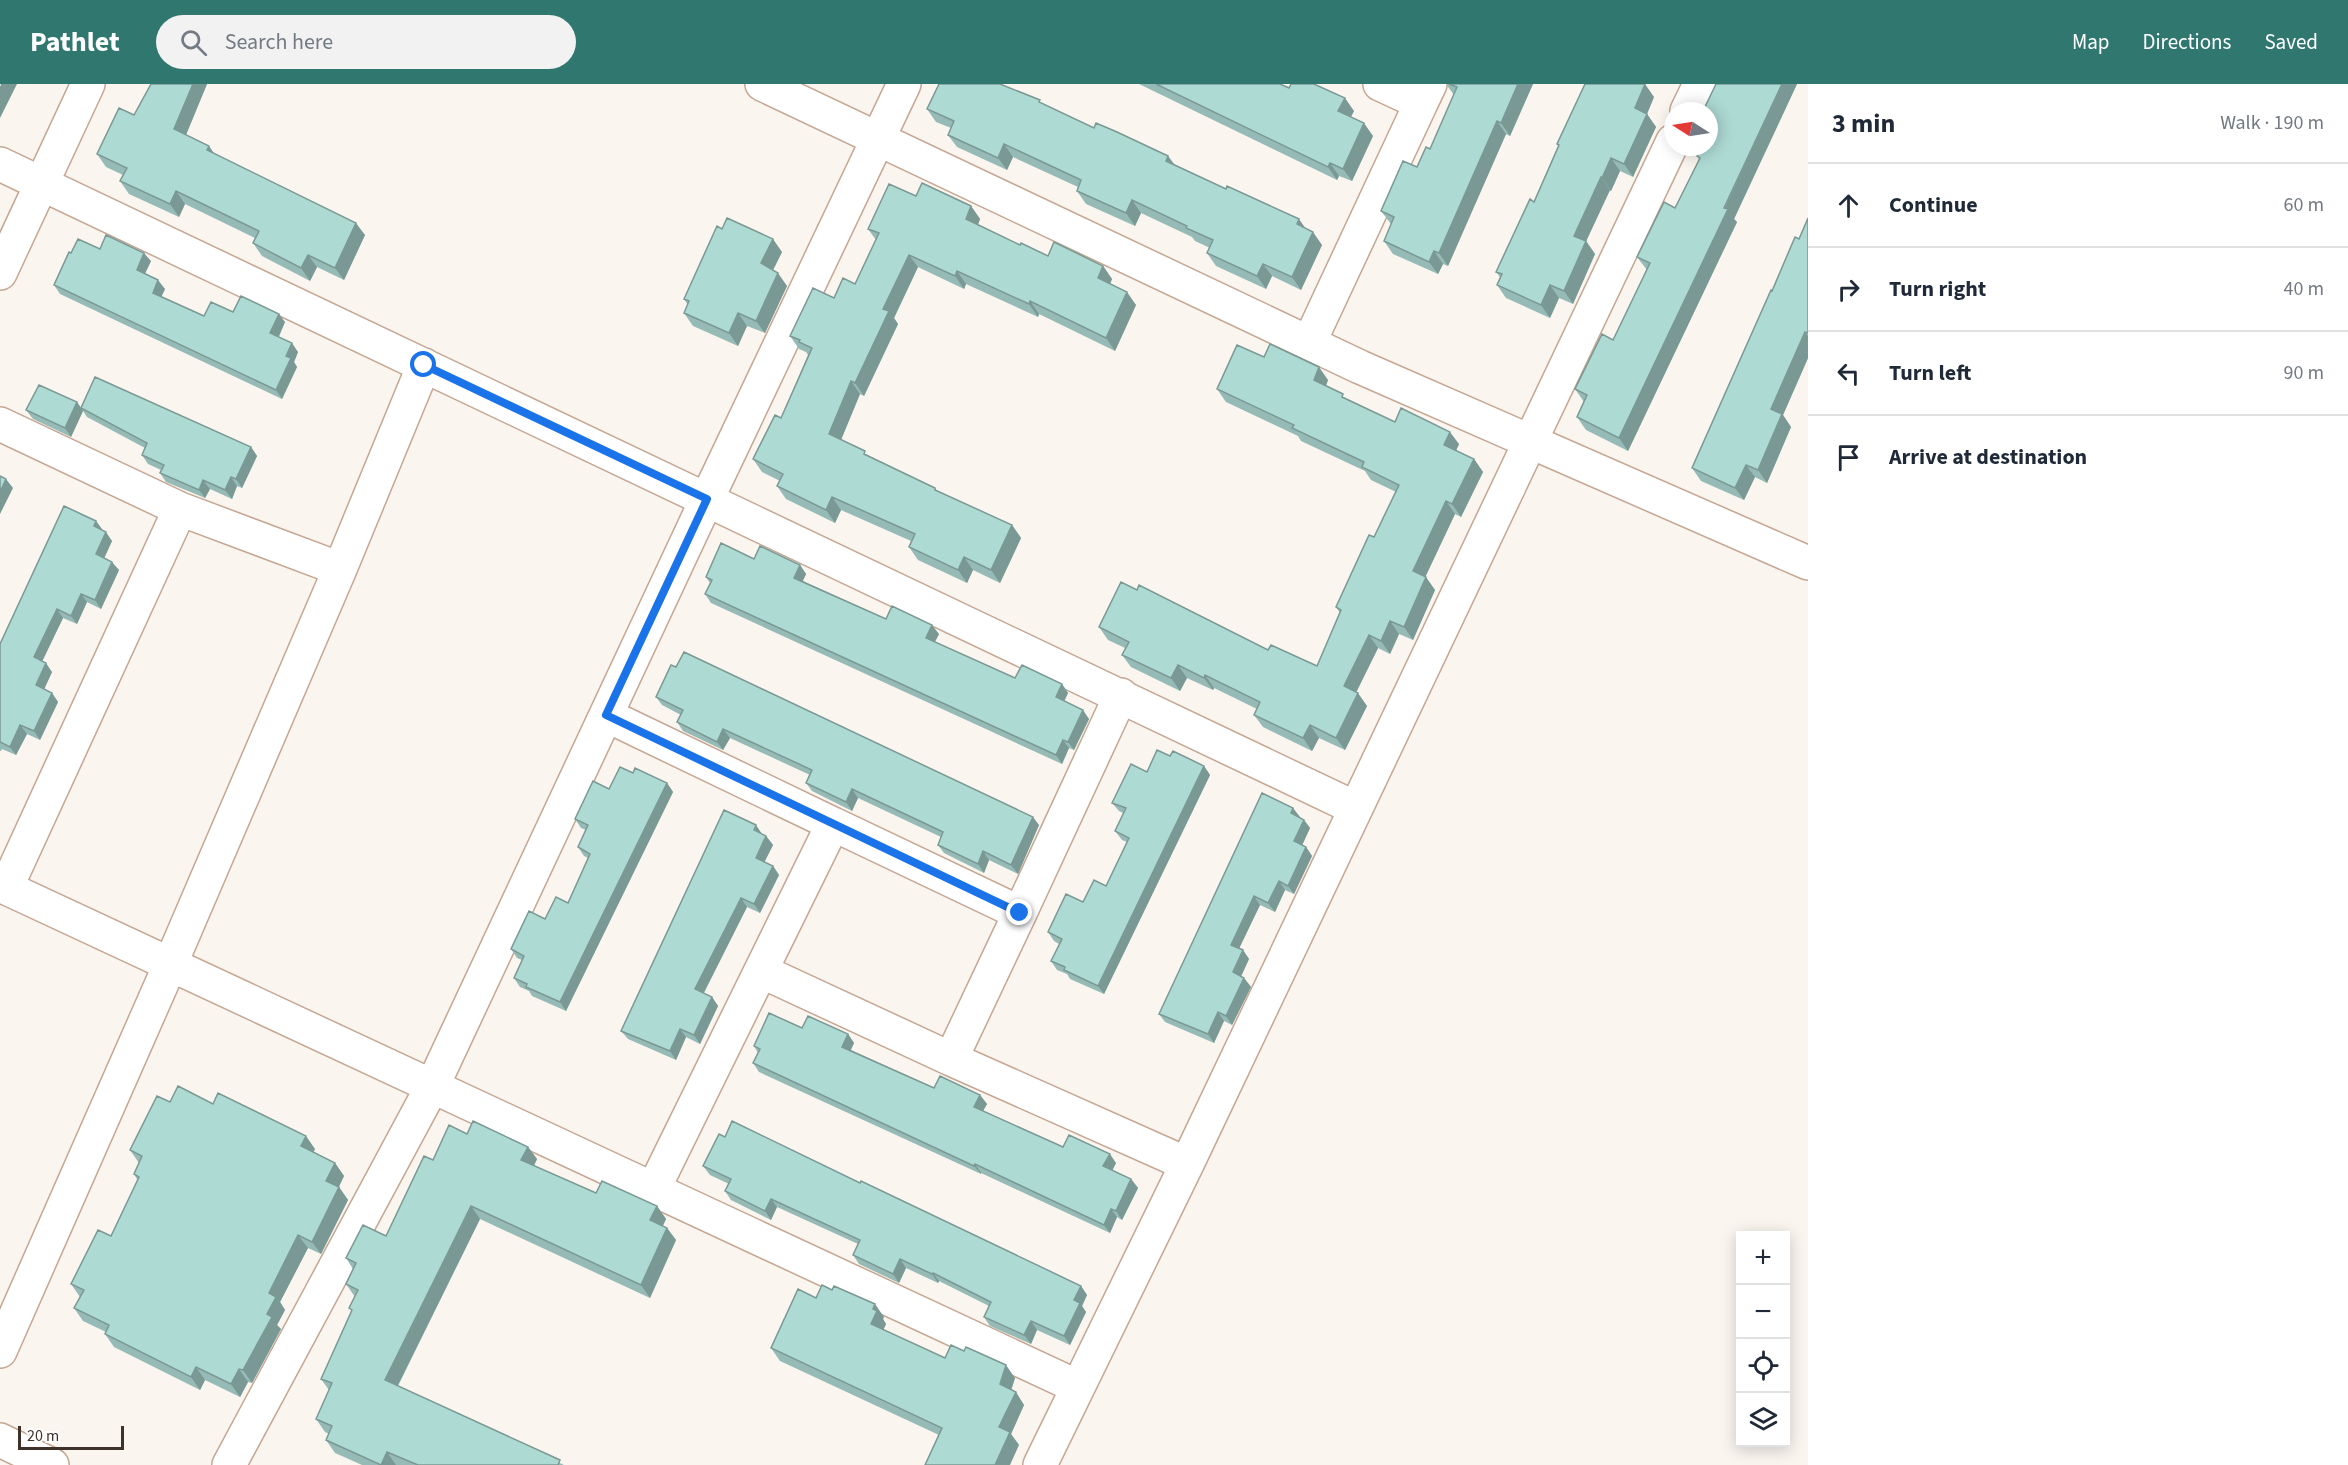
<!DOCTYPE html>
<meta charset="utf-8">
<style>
body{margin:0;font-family:"Source Sans 3",sans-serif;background:#f2f2f3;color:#1f2937}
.controls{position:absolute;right:18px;bottom:18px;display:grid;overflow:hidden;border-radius:0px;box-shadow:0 3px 15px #0003}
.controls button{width:54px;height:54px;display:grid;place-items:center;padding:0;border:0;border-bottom:2px solid #e0e1e3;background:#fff;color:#1f2937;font:30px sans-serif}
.compass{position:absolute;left:1664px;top:18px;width:54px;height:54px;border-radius:50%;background:#fff;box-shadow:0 3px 15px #0003;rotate:282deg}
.scale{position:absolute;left:18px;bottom:15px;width:106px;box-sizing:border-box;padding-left:6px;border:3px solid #3e3129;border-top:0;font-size:16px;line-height:21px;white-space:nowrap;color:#3e3129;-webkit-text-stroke:4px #fff;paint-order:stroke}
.stop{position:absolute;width:18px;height:18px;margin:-14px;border:4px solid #1a73e8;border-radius:50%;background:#fff}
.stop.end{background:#1a73e8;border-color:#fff;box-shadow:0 2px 6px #0008}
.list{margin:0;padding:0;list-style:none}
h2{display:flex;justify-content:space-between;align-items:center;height:78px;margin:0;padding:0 24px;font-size:26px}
h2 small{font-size:20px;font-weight:400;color:#747a83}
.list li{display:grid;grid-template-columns:39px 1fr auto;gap:18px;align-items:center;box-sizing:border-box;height:84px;padding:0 24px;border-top:2px solid #e0e1e3}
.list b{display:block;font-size:22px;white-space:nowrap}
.list em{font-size:20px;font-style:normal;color:#747a83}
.icon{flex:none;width:33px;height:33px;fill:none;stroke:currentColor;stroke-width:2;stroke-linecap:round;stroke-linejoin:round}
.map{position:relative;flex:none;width:1808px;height:1381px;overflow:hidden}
header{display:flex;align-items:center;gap:36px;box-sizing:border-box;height:84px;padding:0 30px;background:#307770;color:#fff}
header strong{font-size:28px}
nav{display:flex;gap:33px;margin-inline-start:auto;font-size:21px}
.search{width:420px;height:54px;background:#f2f2f3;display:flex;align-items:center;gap:15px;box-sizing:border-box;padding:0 21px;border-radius:33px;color:#747a83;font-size:22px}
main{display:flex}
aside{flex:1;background:#fff}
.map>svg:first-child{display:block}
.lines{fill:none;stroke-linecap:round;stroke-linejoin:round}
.minor-casing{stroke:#c5a692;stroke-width:36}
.minor{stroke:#fff;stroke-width:33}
.wall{fill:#96bbb6}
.shaded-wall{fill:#7a9994}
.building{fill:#aedad4;stroke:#7a9994;stroke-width:1.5}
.route{stroke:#1a73e8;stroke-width:8}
</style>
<header>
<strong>Pathlet</strong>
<div class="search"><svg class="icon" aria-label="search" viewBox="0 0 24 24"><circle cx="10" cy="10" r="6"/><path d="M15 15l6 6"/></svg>Search here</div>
<nav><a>Map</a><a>Directions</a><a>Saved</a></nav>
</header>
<main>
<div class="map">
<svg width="1808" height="1381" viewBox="0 0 1808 1381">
<rect width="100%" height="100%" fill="#fbf5f0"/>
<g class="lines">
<g class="minor-casing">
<path id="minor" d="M762,0l598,283 448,196
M1380,0l41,19 9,-19
M1687,27l13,-27
M0,80l1355,644
M0,189l88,-189
M1309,259l112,-240
M0,340l180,85 160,60 84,-204
M606,631l227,109 -180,366
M0,801l1078,502
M6,804l174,-379
M1020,829l101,-218
M761,887l190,88 69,-146 -187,-89
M951,975l236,105
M0,1267l170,-386 170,-396
M0,1356l52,25
M229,1381l203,-378 275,-588 197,-415
M1040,1381l147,-301 486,-1023"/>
</g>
<use href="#minor" class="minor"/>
</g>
<path class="wall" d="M151,0h56l-21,51 29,19 150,81 -21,45 -27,-13 -7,14 -48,-25 -9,-13 2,-5 -70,-34 -6,13 -50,-23 -9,-13 3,-6 -17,-8 -9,-13 37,-39z
M1139,0h141l74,27 -3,6 22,19 -21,45 -13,-5 -2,4z
M1446,0h87l-23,52 -4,-2 -58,132 -5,-2 -5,10 -45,-20 -9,-13 7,-17 -10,-13 36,-44 13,-18 24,-54z
M1716,0h81l-63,135 3,3 -109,229 -42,-21 -9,-13 7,-15 -9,-13 38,-49 34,-70 -10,-13 38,-49 24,-49 -2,-3 12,-9z
M1654,13l-7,17 9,13 -23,50 -13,-6 -9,20 -1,-1 -24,51 9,13 -22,50 -14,-6 -9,20 -44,-20 -9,-13 3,-8 -4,-5 38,-70 24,-56 -1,-2z
M1043,20l51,24 74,28 7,9 130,63 17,17 -21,45 -29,-14 -6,13 -50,-23 -9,-13 3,-5 -15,-7 -3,-4 -51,-24 -6,13 -49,-22 -9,-13 1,-4 -65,-30 -6,13 -50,-23 -9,-12 3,-7 -15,-6 -9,-13z
M916,112l55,10 9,13 -2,6 42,20 28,11 55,10 9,13 -2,5 26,21 -21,46 -76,-37 -1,3 -72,-33 -2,5 -46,-22 -24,51 4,6 -34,72 -4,-2 -19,46 28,16 66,32 2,3 75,34 9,13 -21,45 -27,-13 -6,13 -49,-23 -9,-13 2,-6 -70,-31 -6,13 -49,-24 -9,-13 3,-5 -18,-9 -9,-13 28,-41 27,-63 -2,-3 -7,-3 -9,-13 65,-52 21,-44 -8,-11z
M1808,134v140l-25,57 8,12 -24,56 -12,-6 -11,23 -43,-19 -9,-13 80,-177 27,-52z
M722,145l60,23 -9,18 14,16 -22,47 -18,-7 -9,20 -45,-20 -9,-13 4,-8 -4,-6z
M100,165l51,12 -6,12 20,16 -4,8 43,19 29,-4 52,10 -6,15 19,15 -4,10 3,5 -15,32 -222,-105 -6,-9 17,-32z
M1264,273l64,23 -2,6 21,13 48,23 64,22 -3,6 18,9 9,13 -22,45 -6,-3 -30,63 10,13 -22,50 -14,-6 -9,20 -12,-6 -22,44 11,14 -22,44 -26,-12 -7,13 -49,-24 -9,-12 3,-6 -43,-21 -1,2 -26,-12 -7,13 -49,-24 -9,-12 3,-7 -17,-8 -9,-13 169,23 49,16 23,-53 -4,-6 38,-70 22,-45 -25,-12 -6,-9 -64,-30 -3,-5 -72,-34 -9,-13z
M77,318l4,6 170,39 6,9 -15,32 -5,-2 -5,13 -22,-10 -5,9 -39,-16 -6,-9 1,-3 -13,-6 -6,-9 3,-7 -58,-31 -4,-6 -12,26 -38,-18 -7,-9z
M96,437l6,9 10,11 -8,17 15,12 -18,39 -14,-7 -10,22 -14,-6 -21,43 10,11 -8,17 8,4 6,9 -18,38 -13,-6 -11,21 -14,-6 -1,2h-1v-107z
M754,475l46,6 6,9 -3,7 83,38 53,15 -4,8 80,36 47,6 6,9 -4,8 25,18 -15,31 -5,-2 -7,16 -351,-161 -6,-9 5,-11 -4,-6z
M656,613l383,128 -21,49 -29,-14 -5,13 -40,-20 -6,-8 3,-8 -83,-39 -6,13 -40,-20 -6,-8 4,-8 -80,-37 -7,12 -40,-19 -6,-9 4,-7 -19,-10z
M1170,672l34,10 6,9 -106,219 -34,-15 -3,-5 -10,-4 -6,-9 8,-17 -5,-3 -6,-9 35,-30 23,-16 21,-44 -5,-2 -7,-9 8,-18 -4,-2 -7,-8 35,-31z
M633,689l34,10 6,9 -107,219 -34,-15 -3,-5 -9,-4 -6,-9 8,-18 -5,-2 -6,-9 34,-30 23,-16 20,-45 -4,-2 -6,-9 8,-17 -5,-2 -6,-9 34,-30z
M1293,724l6,9 5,3 6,8 -8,17 4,2 6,9 -18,38 -9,-4 -10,22 -15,-7 -21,43 4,2 6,9 -8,17 3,2 7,9 -19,38 -8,-4 -10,22 -49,-21 -6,-8z
M762,750l4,2 7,9 -9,17 9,4 6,9 -19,38 -13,-6 -43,86 8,4 6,9 -18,38 -14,-7 -10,23 -48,-21 -7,-8z
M802,944l46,6 6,9 -3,7 83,38 46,7 7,9 -4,7 80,36 53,16 -4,7 19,9 7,9 -16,32 -5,-3 -7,16 -129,-60v1l-222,-102 -6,-9 5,-10 -4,-7z
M170,1018l43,2 102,45 -2,3 22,11 9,13 -5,11 9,13 -27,54 -13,-6 -28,54 5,8 -8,15 4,4 -29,54 -4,-1 -8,15 -35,-17 -5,10 -86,-43 -9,-13 1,-2 -23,-11 -9,-13 6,-11 -9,-13 40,-48 27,-55 -4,-7 5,-11 -9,-13z
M467,1050l61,13 9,12 -3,7 62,27 61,13 9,13 -3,7 4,2 9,12 -26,58 -170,-79 -82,167 166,79h-202l-27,-12 -9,-13 3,-6 -4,-2 -9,-13 13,-29 -8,-11 31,-68 -3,-3 6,-11 -9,-13 7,-15 -7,-11 40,-22 47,-76z
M725,1053l135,46 221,103 6,9 -5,11 4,6 -16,33 -33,-15 -6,14 -41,-18 -6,-9 5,-11 -50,-25 -1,2 -32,-15 -7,15 -40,-19 -6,-9 5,-11 -81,-37 -6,13 -40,-20 -6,-9 4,-7 -19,-9 -7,-9z
M816,1214l68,19 -1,2 3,5 -3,6 62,28 70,20 -4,12 13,15 -13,29 8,11 -80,-10 -159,-74 -9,-13z"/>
<path class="shaded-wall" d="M1,0h16l-17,34v-31z
M193,0h14l-24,58 -9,-13z
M1518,0h15l-23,52 -9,-13z
M1645,0l9,13 -10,24 -9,-13z
M1782,0h15l-63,135 3,3 -109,229 -9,-13z
M1345,14l9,13 -7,13 -9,-13z
M1647,30l9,13 -23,50 -9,-13z
M1497,37l9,13 -58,132 -9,-13z
M1364,39l9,13 -21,45 -9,-12z
M1004,60l9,13 -6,13 -9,-12z
M209,62l9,13 -11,-9z
M1168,72l9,13 -11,-8z
M1611,74l9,13 -9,20 -9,-13z
M1330,79l9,13 -2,4 -9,-13z
M1601,93l9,13 -27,58 -9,-12z
M176,107l9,13 -6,13 -9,-13z
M1132,116l9,13 -6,13 -9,-13z
M971,122l9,13 -5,13 -9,-13z
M1299,135l9,13 -11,-8z
M356,139l9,12 -21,45 -9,-12z
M1313,148l9,13 -21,45 -9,-13z
M773,155l9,13 -12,24 -9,-13z
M1586,157l9,13 -22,50 -9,-13z
M1434,167l9,13 -5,10 -9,-12z
M144,169l7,8 -8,17 -6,-8z
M308,171l9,12 -7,14 -9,-13z
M909,171l9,12 -24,51 4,6 -34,72 -9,-13 28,-74z
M1263,180l9,12 -6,13 -9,-13z
M1103,182l9,13 -5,12 -9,-13z
M957,187l9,13 -2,5 -9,-13z
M778,189l9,13 -22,47 -9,-12z
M158,196l7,9 -6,13 -6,-9z
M1550,201l9,13 -9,20 -9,-13z
M1127,208l9,13 -21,46 -9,-13z
M1030,217l9,13 -1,3 -9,-13z
M738,229l9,13 -9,20 -9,-13z
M279,230l6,8 -9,20 -6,-9z
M1805,248l3,4v22l-25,57 8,12 -24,56 -9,-13 13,-61z
M292,259l6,9 -4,10 3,5 -15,32 -6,-9 10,-34z
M1319,283l9,13 -5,13 -9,-13z
M851,297l9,13 -22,53 -9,-13z
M77,318l6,9 -12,26 -6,-9z
M1450,348l9,12 -6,14 -9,-13z
M251,363l6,9 -15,32 -6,-9z
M1474,375l9,13 -22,45 -9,-13z
M1746,381l9,12 -11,23 -9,-12z
M231,393l6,9 -5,13 -7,-9z
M6,395l7,9 -13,26v-22z
M203,396l7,9 -5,9 -6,-8z
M832,413l9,13 -6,13 -9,-13z
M1446,417l9,13 -33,70 -9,-13z
M96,437l6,8 -2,6 -6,-9z
M1012,441l9,13 -21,45 -9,-13z
M106,448l6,9 -10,22 -6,-9z
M964,473l9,13 -6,13 -9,-13z
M112,478l7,8 -18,39 -6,-9z
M800,481l6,9 -6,12 -6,-8z
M1426,493l9,13 -22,50 -9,-13z
M81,510l6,8 -10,22 -6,-8z
M57,525l6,9 -23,48 -6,-9z
M1390,537l9,13 -9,20 -9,-13z
M932,541l7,9 -7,13 -6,-9z
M1369,551l9,13 -25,51 -9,-13z
M46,579l6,9 -10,22 -6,-9z
M1178,581l9,13 -7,13 -9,-13z
M1205,591l9,13 -1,2 -9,-12z
M1062,600l6,9 -6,13 -6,-9z
M52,609l6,9 -18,38 -6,-9z
M1358,609l9,13 -22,44 -9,-12z
M1083,626l6,9 -15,31 -6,-8z
M20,641l7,9 -11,21 -6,-8z
M1310,641l9,13 -7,13 -9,-13z
M723,645l7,9 -7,12 -6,-8z
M1063,656l6,8 -7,16 -6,-9z
M1204,682l6,9 -106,219 -6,-8z
M667,699l6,9 -107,219 -6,-9z
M852,705l6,9 -6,13 -6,-9z
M1293,724l7,9 -3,5 -6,-9z
M1033,733l6,8 -21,49 -7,-9z
M1304,736l6,8 -10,22 -6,-9z
M756,741l6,9 -8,-4z
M766,752l7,9 -11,22 -6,-9z
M1306,763l6,9 -18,38 -6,-8z
M983,767l6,9 -5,13 -6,-9z
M773,782l6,9 -19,38 -6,-9z
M1279,797l6,9 -10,22 -7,-9z
M1254,812l6,9 -23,48 -6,-8z
M741,814l6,9 -46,91 -6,-9z
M1243,866l6,9 -10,22 -6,-9z
M1244,894l7,9 -19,38 -6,-9z
M712,913l6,9 -18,38 -6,-9z
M1218,928l6,9 -10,22 -6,-9z
M680,945l6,8 -10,23 -6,-9z
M848,950l6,9 -6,12 -6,-8z
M980,1011l7,9 -7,12 -6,-9z
M306,1052l9,13 -5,10 -9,-13z
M528,1063l9,12 -7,14 -9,-13z
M1110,1070l6,9 -6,12 -7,-9z
M335,1079l9,13 -9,18 -9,-13z
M975,1080l6,9v1l-7,-8z
M1131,1095l7,9 -16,32 -6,-9z
M339,1103l9,13 -27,54 -9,-12z
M771,1115l6,8 -6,13 -6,-9z
M471,1122l9,13 -86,174 -9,-13z
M657,1122l9,13 -7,14 -9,-13z
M1111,1125l6,8 -7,16 -6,-8z
M667,1144l9,12 -26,58 -9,-13z
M298,1151l10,13 -28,54 5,8 -8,15 4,4 -29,54 -9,-13 24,-56 2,-21z
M900,1175l6,9 -7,15 -6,-9z
M933,1189l6,8 -1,2 -6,-9z
M1081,1202l6,9 -5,11 4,6 -16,33 -6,-9 10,-36z
M875,1220l9,13 -1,2 3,5 -6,13 -9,-13 2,-15z
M1031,1237l6,9 -6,14 -7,-9z
M1006,1281l9,13 -6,19 -9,-13z
M196,1283l9,13 -5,10 -9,-13z
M239,1285l9,13 -8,15 -9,-13z
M1016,1308l8,13 -13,29 8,11 -9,20h-15l4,-38z
M387,1368l9,13h-15z"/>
<path class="building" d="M151,0h42l-19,45 35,17 -2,4 149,73 -21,45 -27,-13 -7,13 -48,-25 6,-12 -83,-40 -6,13 -50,-23 7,-13 -30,-14 22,-46 15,7z
M939,0h61l40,16 -1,2 55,26 2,-5 21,9 51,24 -2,5 60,28 1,-3 72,33 -2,5 16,8 -21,45 -29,-13 -6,12 -50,-23 6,-13 -27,-12 1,-2 -55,-26 -6,13 -49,-22 4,-11 -77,-36 -6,14 -50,-23 6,-14 -27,-12z
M1156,0h124l9,4 2,-4h23l31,14 -7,13 26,12 -21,46 -13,-6 -2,4z
M1449,0h69l-17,39 -4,-2 -58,132 -5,-2 -5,11 -45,-21 10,-24 -13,-6 22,-50 14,6 9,-20 4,2 27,-62z
M1585,0h60l-10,24 12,6 -23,50 -13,-6 -9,20 -1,-1 -27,59 12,5 -22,50 -14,-6 -9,20 -44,-20 5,-11 -6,-2 34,-73 4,3 25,-57 -2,-1z
M1716,0h66l-58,124 4,1 -109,229 -42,-21 10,-22 -12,-6 27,-55 11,6 26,-54 11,-23 -13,-6 27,-55 11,6 25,-50 -3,-2 4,-9h8v-36h-6z
M922,99l49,23 -5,13 54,26 1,-2 27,13 6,-14 49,24 -5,12 29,14 -21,46 -76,-37 -1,3 -72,-33 -2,5 -46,-21 -26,54 6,2 -34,72 -4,-2 -22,53 36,17 -1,3 71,34v2l77,35 -21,45 -27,-13 -6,13 -49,-23 6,-13 -83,-37 -6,13 -49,-24 6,-12 -30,-15 22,-44 6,3 31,-70 -13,-6 1,-2 -10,-4 23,-48 21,10 9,-20 12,6 24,-51 -11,-4 21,-45 27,12z
M727,134l46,21 -12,24 17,10 -22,48 -18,-8 -9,20 -45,-20 5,-12 -5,-2 33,-73 5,3z
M1808,134v115l-3,-1 -34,77 11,5 -24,56 -12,-5 -11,23 -43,-20 79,-178 1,1 23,-54 4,2z
M106,151l38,18 -7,17 21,10 -5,13 51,23 7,-14 22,10 8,-16 38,18 -9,19 22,10 -6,13 5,2 -15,32 -222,-105 15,-33 2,1 7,-14 22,10z
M1270,260l49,23 -5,13 29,14 -1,3 53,25 6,-14 49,24 -6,13 30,14 -22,45 -6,-3 -33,70 13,6 -22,50 -14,-6 -9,20 -12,-6 -25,51 14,7 -22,45 -26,-13 -7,13 -49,-23 6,-13 -55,-27 -1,3 -26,-13 -7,13 -49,-23 7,-13 -30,-15 22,-45 16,8 2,-5 129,65 3,-5 46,21 24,-56 -5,-3 33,-72 5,2 25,-52 -37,-18 2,-5 -72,-34 2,-3 -77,-36 20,-44 27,12z
M95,293l156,70 -15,32 -5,-2 -6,13 -22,-10 -4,10 -39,-17 4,-8 -22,-10 5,-12 -66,-35z
M39,301l38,17 -12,26 -39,-18z
M0,392l6,3 -6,13z
M64,422l32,15 -2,5 12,6 -10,22 16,8 -17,38 -14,-6 -10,22 -14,-7 -23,48 12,6 -10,22 16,8 -18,38 -14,-6 -10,22 -10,-5v-98z
M721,459l33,16 6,-13 40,19 -6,13 92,41 6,-13 40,19 -6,13 89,40 7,-13 40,19 -6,13 27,13 -15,32 -5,-2 -7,15 -351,-161 7,-14 -6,-3z
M684,568l349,165 -22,48 -28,-14 -5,13 -40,-19 5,-13 -91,-43 -6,13 -40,-19 6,-13 -89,-41 -6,13 -40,-20 6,-12 -27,-13 15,-32 5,2z
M1157,666l13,6 3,-5 31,15 -106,220 -34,-16 1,-3 -14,-6 11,-22 -14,-7 18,-38 17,8 11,-22 12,6 23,-48 -14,-7 11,-23 -14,-5 19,-39 16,8z
M620,683l13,6 2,-5 32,15 -107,219 -34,-15 1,-3 -13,-6 10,-22 -13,-7 18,-38 16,8 11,-22 12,6 22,-49 -12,-7 10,-22 -13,-6 18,-38 16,8z
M1262,709l31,15 -2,5 13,7 -10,21 12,6 -18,39 -9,-5 -11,22 -14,-7 -23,49 12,5 -10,22 11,6 -18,38 -8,-4 -10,22 -49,-20z
M724,726l32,15 -2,5 12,6 -10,22 17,8 -19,38 -13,-6 -46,91 17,8 -18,38 -14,-6 -10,22 -49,-20z
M769,929l33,15 6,-12 40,18 -6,13 92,41 6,-12 40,19 -6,12 89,40 6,-12 41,19 -7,12 28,13 -15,32 -5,-2 -7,16 -129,-61 -1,2 -221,-103 7,-14 -6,-3z
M178,1002l35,18 5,-11 88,43 -5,10 34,17 -9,18 13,6 -27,55 -14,-7 -29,58 7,4 -9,17 5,3 -29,53 -4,-1 -8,15 -35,-17 -5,10 -86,-43 4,-9 -35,-17 10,-18 -13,-6 27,-54 13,6 28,-59 -5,-3 8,-18 -12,-6 27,-54 13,6z
M473,1037l55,26 -7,13 75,33 6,-12 55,25 -7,14 17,8 -26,57 -170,-79 -86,174 175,80 -2,5h-140l-31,-13 -6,13 -55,-25 6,-14 -16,-7 16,-36 -11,-4 31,-69 -3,-2 9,-18 -12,-6 10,-21 -10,-5 17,-33 23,11 38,-80 9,4 16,-35 18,9z
M732,1037l128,62 1,-2 220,105 -7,14 6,3 -16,33 -33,-15 -7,14 -40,-18 7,-15 -58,-29 -1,1 -32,-15 -7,15 -40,-19 7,-15 -89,-41 -6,12 -40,-20 6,-12 -28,-13 16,-32 6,3z
M822,1201l10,5 2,-4 41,18 -2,5 4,2 -6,13 74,34 6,-13 13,6 2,-4 40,18 -6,19 16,8 -17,35 11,5 -15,33h-70l17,-37 -171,-80 27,-59 18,9z"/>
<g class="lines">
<path class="route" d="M424,281l283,134 -101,216 414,198"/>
</g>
</svg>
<div class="controls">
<button>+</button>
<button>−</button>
<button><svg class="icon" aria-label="locate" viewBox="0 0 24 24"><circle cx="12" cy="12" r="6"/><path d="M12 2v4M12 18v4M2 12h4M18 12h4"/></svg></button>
<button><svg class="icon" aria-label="layers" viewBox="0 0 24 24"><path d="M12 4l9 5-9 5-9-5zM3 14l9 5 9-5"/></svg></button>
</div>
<svg class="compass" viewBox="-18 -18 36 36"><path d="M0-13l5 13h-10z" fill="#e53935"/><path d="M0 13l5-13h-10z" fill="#747a83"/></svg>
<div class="scale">20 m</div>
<div class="stop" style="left:424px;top:281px"></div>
<div class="stop end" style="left:1020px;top:829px"></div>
</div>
<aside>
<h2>3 min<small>Walk · 190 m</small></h2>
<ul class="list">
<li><svg class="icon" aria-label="ahead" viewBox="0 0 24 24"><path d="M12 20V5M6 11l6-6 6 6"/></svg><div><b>Continue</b></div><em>60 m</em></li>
<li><svg class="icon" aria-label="right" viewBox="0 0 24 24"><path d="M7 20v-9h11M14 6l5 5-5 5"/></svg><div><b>Turn right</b></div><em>40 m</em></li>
<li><svg class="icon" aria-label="left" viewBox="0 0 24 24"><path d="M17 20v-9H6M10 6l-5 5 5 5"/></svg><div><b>Turn left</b></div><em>90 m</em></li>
<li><svg class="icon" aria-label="arrive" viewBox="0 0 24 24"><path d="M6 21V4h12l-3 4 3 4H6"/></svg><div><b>Arrive at destination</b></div></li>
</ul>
</aside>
</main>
